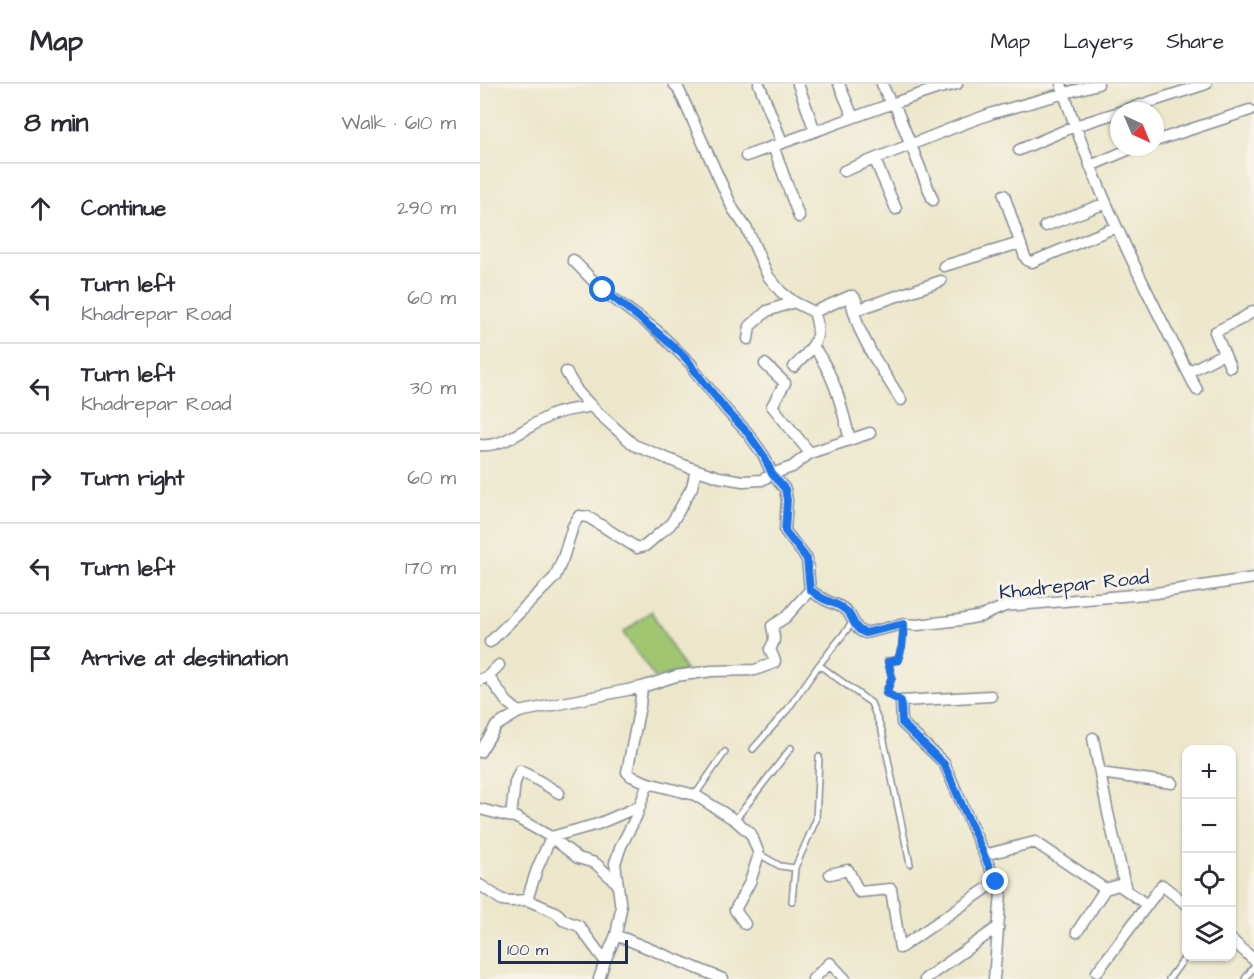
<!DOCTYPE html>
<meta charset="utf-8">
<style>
body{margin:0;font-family:"Architects Daughter",sans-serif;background:#f7f7f7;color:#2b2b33}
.controls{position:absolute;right:18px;bottom:18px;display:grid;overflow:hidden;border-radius:12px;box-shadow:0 2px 4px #0004}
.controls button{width:54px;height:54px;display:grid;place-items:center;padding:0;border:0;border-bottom:2px solid #e1e1e2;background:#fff;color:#2b2b33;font:30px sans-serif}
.compass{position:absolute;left:630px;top:18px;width:54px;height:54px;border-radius:50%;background:#fff;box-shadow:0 2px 4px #0004;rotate:136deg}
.scale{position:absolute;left:18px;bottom:15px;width:130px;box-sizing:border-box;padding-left:6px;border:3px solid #1b2f5e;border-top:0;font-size:16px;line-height:21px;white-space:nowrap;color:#1b2f5e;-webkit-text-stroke:4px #f7f3e8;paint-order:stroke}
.stop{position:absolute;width:18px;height:18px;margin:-14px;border:4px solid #1a73e8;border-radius:50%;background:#fff}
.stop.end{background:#1a73e8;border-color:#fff;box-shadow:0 2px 6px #0008}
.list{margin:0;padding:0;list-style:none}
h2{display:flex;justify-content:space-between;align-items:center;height:78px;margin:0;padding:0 24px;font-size:26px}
h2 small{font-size:20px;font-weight:400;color:#7c7c81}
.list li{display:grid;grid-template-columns:39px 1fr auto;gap:18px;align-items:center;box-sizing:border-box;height:90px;padding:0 24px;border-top:2px solid #e1e1e2}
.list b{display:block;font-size:22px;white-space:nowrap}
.list p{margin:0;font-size:20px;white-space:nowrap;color:#7c7c81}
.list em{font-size:20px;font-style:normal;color:#7c7c81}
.icon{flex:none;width:33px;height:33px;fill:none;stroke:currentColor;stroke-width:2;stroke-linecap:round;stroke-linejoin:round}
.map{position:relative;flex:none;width:774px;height:895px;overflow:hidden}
header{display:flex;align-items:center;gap:36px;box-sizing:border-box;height:84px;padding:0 30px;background:#fff;border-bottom:2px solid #e1e1e2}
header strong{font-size:28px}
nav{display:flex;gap:33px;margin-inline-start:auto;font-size:21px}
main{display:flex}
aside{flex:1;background:#fff}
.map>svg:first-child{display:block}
.green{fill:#a1c670;stroke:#5e7a67;stroke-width:1.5}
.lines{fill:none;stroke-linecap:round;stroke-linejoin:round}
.service-casing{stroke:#848b94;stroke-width:8}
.minor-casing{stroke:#848b94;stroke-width:13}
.service{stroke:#fff;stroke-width:5}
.minor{stroke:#fff;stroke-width:10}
.route{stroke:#1a73e8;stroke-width:8}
.labels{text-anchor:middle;stroke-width:6;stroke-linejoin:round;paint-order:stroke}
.street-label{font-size:20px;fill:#1b2f5e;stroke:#f7f3e8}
</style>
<header>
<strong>Map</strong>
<nav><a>Map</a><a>Layers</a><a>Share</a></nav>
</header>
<main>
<aside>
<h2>8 min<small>Walk · 610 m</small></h2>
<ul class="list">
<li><svg class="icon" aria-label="ahead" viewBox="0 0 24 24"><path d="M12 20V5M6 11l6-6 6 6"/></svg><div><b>Continue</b></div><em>290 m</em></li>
<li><svg class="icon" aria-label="left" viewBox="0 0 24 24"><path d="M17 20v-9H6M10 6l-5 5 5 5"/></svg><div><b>Turn left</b><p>Khadrepar Road</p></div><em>60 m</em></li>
<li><svg class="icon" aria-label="left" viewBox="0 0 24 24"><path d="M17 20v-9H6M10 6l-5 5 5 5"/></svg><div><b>Turn left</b><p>Khadrepar Road</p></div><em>30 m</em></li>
<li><svg class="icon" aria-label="right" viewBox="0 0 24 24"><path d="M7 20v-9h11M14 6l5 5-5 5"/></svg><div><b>Turn right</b></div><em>60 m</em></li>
<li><svg class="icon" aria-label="left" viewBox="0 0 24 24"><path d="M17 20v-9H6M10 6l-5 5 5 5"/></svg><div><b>Turn left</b></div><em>170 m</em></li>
<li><svg class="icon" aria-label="arrive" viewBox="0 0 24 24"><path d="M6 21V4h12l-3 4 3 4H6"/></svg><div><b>Arrive at destination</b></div></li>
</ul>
</aside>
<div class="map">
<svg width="774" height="895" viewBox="0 0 774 895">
<rect width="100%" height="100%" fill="#f7f3e8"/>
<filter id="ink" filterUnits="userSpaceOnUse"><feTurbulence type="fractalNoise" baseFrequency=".0167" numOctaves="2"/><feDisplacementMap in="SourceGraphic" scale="12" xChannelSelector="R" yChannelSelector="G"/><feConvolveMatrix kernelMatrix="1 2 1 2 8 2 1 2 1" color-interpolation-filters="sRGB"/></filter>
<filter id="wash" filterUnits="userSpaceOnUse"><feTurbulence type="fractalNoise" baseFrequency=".008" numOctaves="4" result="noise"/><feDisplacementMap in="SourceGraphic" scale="24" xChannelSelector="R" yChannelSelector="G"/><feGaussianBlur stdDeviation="1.35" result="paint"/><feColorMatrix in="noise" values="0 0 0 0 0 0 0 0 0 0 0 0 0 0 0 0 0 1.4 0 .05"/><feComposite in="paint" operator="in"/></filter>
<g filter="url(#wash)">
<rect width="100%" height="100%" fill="#ece7cb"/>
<path class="green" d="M171,527l35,60 -31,7 -32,-45z"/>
</g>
<g filter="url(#ink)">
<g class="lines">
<g class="service-casing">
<path id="service" d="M339,581l52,38 11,28 28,133
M421,617l-15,-8 6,-16 -4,-16 10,-1 4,-14 2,-22
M273,665l35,-40 31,-44 34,-43
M215,711l30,-43
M255,736l56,-72
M279,770l21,12 15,2
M312,817l3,-33 21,-48 3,-63
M689,895l17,-23
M765,895l9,-13"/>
</g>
<g class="minor-casing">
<path id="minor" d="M194,0l4,4 55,121 14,20 21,47 13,16 13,10 20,10c10,28 -2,36 -20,55
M279,0l23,58
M318,0l17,47
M359,0l14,33
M402,0l9,20
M581,0c34,107 85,207 136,306
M414,19l39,97
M642,27l84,-27
M675,57l95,-31
M293,62l26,71
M539,66l56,-24 44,-14
M266,72l145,-52 45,-15 21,-5
M395,76l21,49
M610,82l45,-19
M364,87l119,-47 30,-11 105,-29
M524,111l21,62 3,4 4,1 84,-35
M565,142l61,-23
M464,182l76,-23
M371,218l8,26 13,26 29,46
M334,228l36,-16h3l2,2 4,10h3l79,-27
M268,255l2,-13 17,-15 27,-9
M333,262c22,30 28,58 37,94
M285,280l20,19 -13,23 38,47
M750,283l-15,-35 26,-13 13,-8
M86,288l12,20 17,18 39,35 54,22 31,10 24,4 19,-1 10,-6 20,-7 18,-14 60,-20
M708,288l35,-18
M0,361c26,3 50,-22 74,-31 11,-4 25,-5 37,-8
M330,506c4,3 8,6 12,8 7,5 16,6 22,11 11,7 7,19 21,24l39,-9 13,1 43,-5 22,-4 23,-10 151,-13 98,-15
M10,558l65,-65 8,-19 10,-32 6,-10 9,1 49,31 8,-2 15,-13 10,-8 7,-11 15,-27 4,-17
M8,592l19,26 12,10
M0,596l8,-4 11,-11
M511,612l-90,5 1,22 42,40 57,130 -7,86
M613,654l15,75 18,77
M0,668l16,-26 23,-14 123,-25 34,-11 36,-5 43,-1 19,-7 1,-2 -5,-12c6,-9 4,-13 2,-23l14,-9 24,-27 -3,-31 -22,-28 2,-31 -2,-11 -13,-15 -8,-18 -17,-24 -20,-21 -33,-41 -3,-6 -35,-34 -54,-40 -29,-30
M620,689l72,10
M168,699l47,12 40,25 16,14 8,20 -9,28 -15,28 10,14
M0,725l27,7 8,1 36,20 47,-13 42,-18
M31,732l4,-34 5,-11 14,7 25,15
M504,771l51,-13 70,47 14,-4 28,20
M350,790l18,-4 11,22 32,-3 9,59 96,-66
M0,801l22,15 9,1 16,-1 26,11 5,3 5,6 16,6 26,35
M47,816l10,-31 14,-32 27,21 17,5 23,21
M597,848l28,-43
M136,851l107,44
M752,856l22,20
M617,888l65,-87 24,19
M119,895l6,-18 11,-26 5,-26 -6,-46 6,-17 15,-29 12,-34 -17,-7 -4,-4 13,-66 2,-19
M333,895l17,-16 15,16
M445,895l73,-52"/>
</g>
<use href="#service" class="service"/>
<use href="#minor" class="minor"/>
</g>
</g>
<g class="lines" filter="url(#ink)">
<path class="route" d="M123,206c25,19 50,37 73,59 7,6 14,12 18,21l33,41 20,21 17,24 8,18 13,15 2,11 -2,31 22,28 3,31c4,2 8,6 12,8 7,4 16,6 22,11 11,7 7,19 21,24l39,-9 -2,22 -4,14 -10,2 4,15 -6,16 15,8 1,22 42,41 52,118"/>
</g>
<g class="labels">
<g class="street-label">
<text transform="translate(594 500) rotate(-6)" y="7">Khadrepar Road</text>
</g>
</g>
</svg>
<div class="controls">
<button>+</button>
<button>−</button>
<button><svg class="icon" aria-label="locate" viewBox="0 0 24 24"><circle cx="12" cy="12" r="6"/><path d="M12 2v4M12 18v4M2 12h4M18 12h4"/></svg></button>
<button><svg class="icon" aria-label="layers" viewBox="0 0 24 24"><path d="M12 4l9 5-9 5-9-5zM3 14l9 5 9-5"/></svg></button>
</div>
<svg class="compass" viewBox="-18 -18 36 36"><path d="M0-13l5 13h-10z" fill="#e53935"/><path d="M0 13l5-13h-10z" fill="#7c7c81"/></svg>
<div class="scale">100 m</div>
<div class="stop" style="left:123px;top:206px"></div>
<div class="stop end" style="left:516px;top:798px"></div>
</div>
</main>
